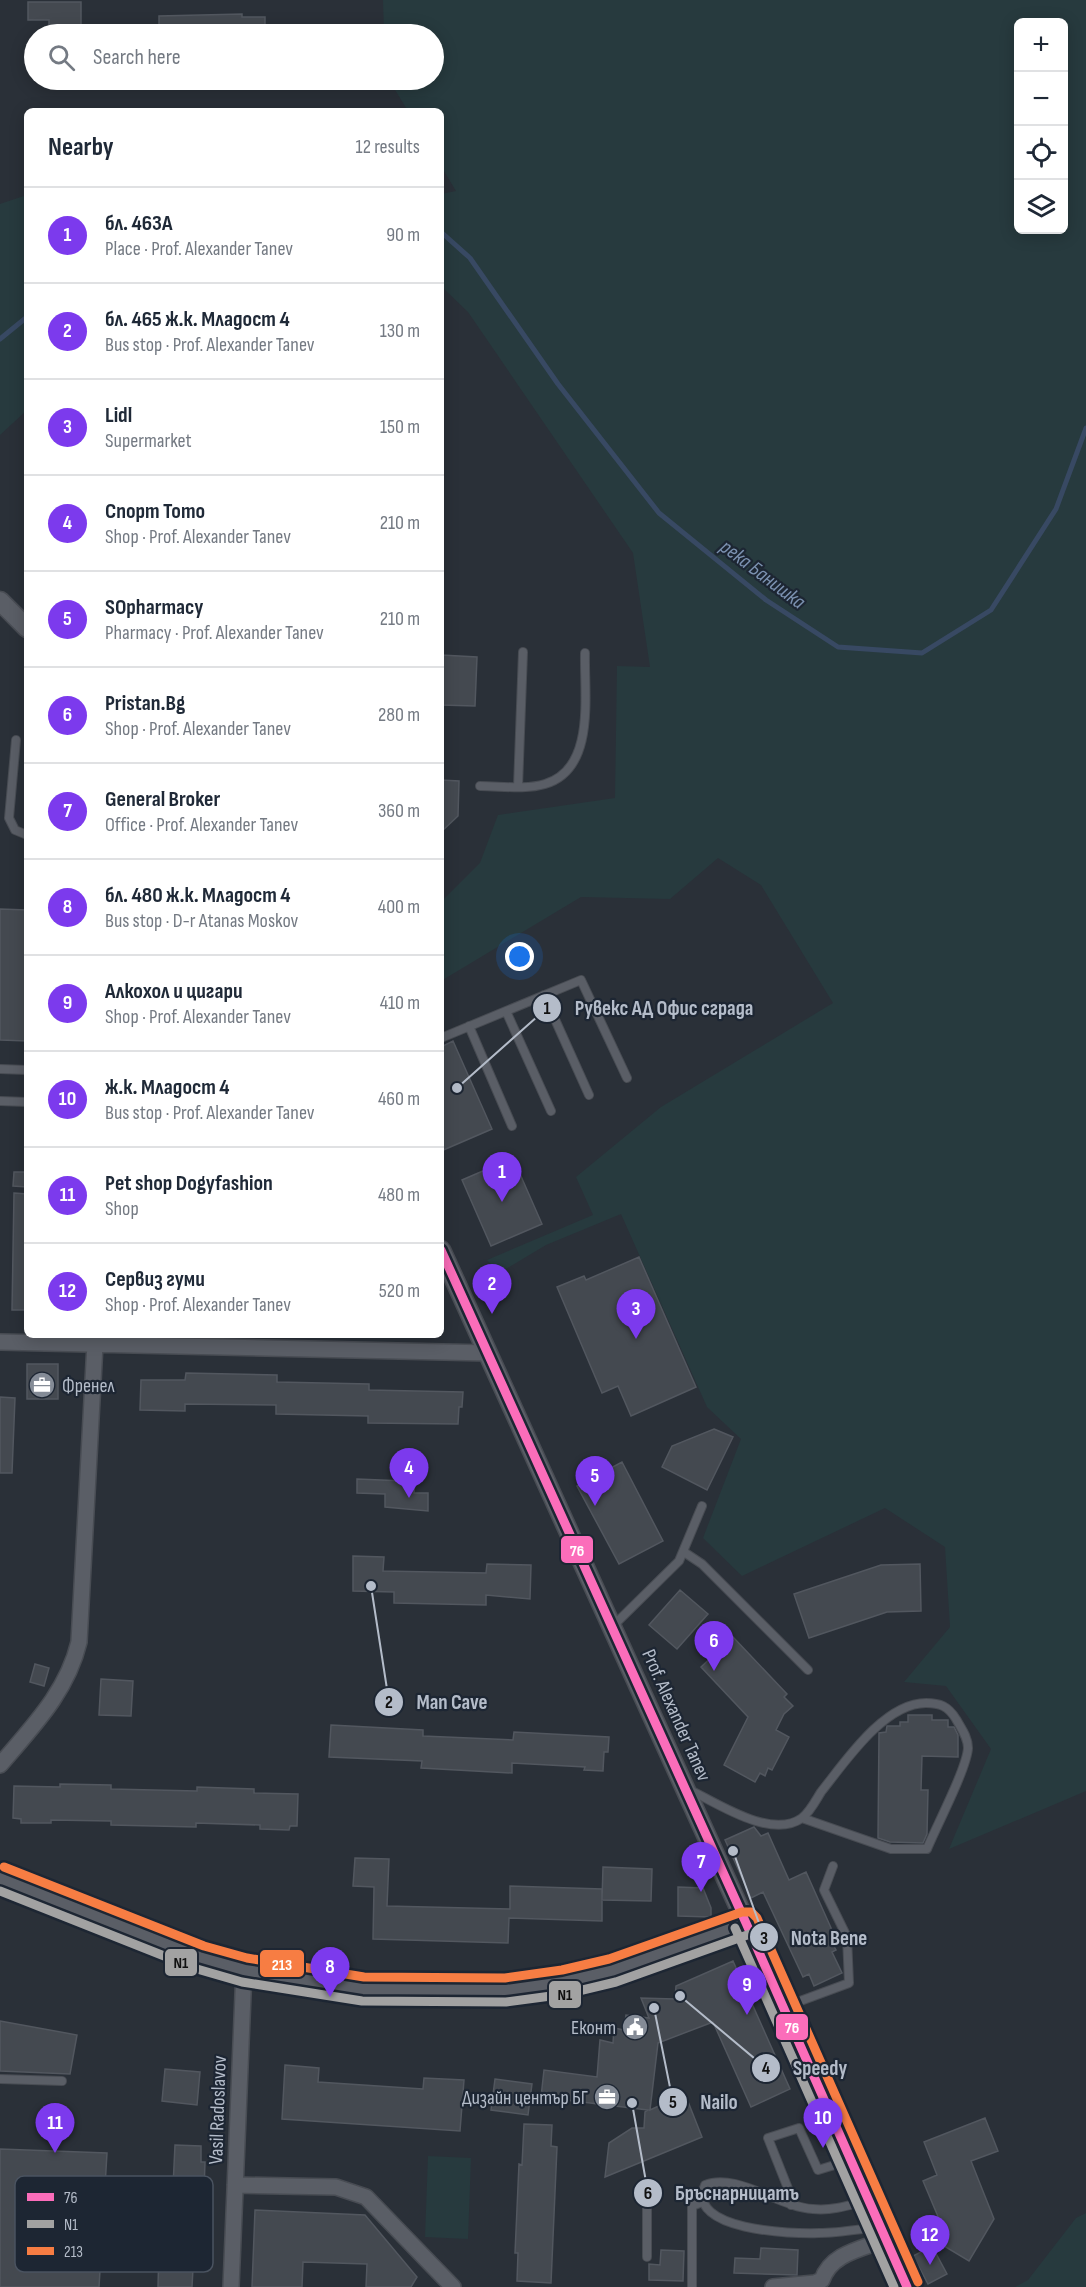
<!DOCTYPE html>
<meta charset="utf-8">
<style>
body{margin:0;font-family:"Sofia Sans Condensed",sans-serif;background:#f2f2f3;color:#1f2937}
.controls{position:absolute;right:18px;top:18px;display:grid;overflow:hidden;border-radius:9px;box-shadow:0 3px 15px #0003}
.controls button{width:54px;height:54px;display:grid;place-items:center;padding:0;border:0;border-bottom:2px solid #e0e1e3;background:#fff;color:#1f2937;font:30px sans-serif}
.you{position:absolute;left:520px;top:957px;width:21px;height:21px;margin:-15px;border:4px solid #fff;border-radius:50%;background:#1a73e8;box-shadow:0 0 0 9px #1a73e833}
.badge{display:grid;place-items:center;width:39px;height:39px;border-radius:50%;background:#7c3aed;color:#fff;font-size:20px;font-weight:700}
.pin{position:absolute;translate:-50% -50px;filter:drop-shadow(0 2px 3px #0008)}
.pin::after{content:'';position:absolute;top:32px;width:21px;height:18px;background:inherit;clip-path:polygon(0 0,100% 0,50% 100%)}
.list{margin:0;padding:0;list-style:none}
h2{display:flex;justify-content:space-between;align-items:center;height:78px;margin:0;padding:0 24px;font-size:26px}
h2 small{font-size:20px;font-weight:400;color:#747a83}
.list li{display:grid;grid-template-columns:39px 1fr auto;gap:18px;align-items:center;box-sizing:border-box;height:96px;padding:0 24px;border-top:2px solid #e0e1e3}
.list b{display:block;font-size:22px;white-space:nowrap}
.list p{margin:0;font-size:20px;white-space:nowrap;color:#747a83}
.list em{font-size:20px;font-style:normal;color:#747a83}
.icon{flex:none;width:33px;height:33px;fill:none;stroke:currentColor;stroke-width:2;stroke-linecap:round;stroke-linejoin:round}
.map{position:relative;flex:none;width:1086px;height:2287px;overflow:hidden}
.search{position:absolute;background:#fff;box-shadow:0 3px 15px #0003;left:24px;top:24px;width:420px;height:66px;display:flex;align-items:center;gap:15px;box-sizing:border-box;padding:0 21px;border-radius:33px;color:#747a83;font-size:22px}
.panel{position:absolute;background:#fff;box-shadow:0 3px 15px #0003;left:24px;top:108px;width:420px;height:1230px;border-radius:9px}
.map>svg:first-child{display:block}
.green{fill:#273a3e;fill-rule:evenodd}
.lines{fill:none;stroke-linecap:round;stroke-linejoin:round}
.stream{stroke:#384963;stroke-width:5}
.building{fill:#444950;stroke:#52575f;stroke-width:1.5}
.service-casing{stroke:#484c53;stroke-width:10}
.minor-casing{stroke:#484c53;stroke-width:18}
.tertiary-casing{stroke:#484c53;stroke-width:21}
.service{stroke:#5a5e66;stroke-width:8}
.minor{stroke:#5a5e66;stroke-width:15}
.tertiary{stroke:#5a5e66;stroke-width:18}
.bus-1-casing{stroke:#1d2633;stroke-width:14}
.bus-2-casing{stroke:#1d2633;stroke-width:14}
.bus-3-casing{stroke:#1d2633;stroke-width:14}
.bus-1{stroke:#fb6dba;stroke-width:9}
.bus-2{stroke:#a2a2a2;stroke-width:9}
.bus-3{stroke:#f77d43;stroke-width:9}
.labels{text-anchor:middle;stroke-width:4.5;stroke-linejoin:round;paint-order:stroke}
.poi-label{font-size:20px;fill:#b4bcc9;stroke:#1d2633;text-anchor:end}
.street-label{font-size:20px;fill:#b4bcc9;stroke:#1d2633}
.water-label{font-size:21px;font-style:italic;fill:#7c92b1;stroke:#1d2633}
.key{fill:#1d2633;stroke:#4a5360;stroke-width:1.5}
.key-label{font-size:16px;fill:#b4bcc9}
.leader{fill:none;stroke:#b4bcc9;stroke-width:2}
.callout-dot{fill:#b4bcc9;stroke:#1d2633;stroke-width:2}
.mark-label{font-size:18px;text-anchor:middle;font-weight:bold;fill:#111}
.callout-label{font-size:21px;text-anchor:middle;font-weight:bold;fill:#b4bcc9;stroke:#1d2633;stroke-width:4.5;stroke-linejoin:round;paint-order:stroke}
.line-badge{stroke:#1d2633;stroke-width:2}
.badge-label{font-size:16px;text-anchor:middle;font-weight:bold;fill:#fff}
.pale-badge-label{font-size:16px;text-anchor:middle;font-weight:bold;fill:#111}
</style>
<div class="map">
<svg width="1086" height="2287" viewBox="0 0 1086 2287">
<rect width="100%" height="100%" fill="#2a3038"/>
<path class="green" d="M383,0h703v1791l-137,58 42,-100 -45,-63 -42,-4 46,-55 -5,-80 -60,-39 -143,68 -39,-38 38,-99 -34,-32 -86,-193 -75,31 -47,28 -12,-13 106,-45 -17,-38 85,-70 172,-104 -72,-118 -43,-27 -48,41 -89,-2 -140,84v-79l39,-39 18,-48 117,-17 2,-132 33,1 -17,-114 -165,-241 -27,-26v-92l15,-3 -15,-25v-55h-33l-19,-31h45v-46h-50zM1064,22v208h-46v-208z
M27,195v215l-27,25v-231z
M428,2156l43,2 -3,81 -43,-2z
M1086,2213v74h-71l13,-7 48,-62z"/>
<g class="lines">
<path class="stream" d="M441,232l29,26 88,126 101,129 107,87 72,47 84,6 69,-43 65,-101 30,-81
M0,339l27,-22"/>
</g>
<path class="building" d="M28,2h53v32h-32v-14h-21z
M242,14v3h23v17h-106v-18z
M441,655l36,2 -2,49 -34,-1z
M441,780l18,1 -1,35 -17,16z
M0,909l27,1v131l-27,-1z
M453,1041l39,88 -51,22v-104z
M513,1158l29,66 -51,22 -29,-66z
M14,1172h13v15l-14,-1z
M14,1193l13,1v116h-15z
M639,1257l57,130 -65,29 -13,-30 -16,7 -45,-106 27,-11 2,4z
M27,1364h31v35h-31z
M186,1373l91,2v7l92,2v6l94,2 -1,15h-3l-1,17 -90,-1v-7l-92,-2v-9l-91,-1v7l-45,-1 1,-30h44z
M0,1397l15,1 -3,75h-12z
M714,1429l19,8 -26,53 -45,-23 10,-21z
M622,1462l41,79 -44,23 -42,-78z
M357,1479l47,2v7l10,1v4h14v18l-43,-4v-13l-28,-1z
M353,1556l31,1 -1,14 103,2 1,-9 44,1 -1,34 -44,-4v10l-92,-2v-11l-41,-1z
M920,1564l1,47 -34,1 -78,26 -15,-44 87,-29z
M680,1590l28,24 -31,35 -28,-24z
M733,1637l54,57 -3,3 9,9 -9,8 -8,16 13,7 -17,33 -4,-2 -3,8 -5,-3 -5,9 -31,-17 24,-48 -47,-50z
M35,1664l14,4 -5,18 -14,-4z
M101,1679l32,2 -2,35 -32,-1z
M908,1715h24v5h16v7h6l4,8v22l-36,-1 -1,34h7l-1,44 -4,9 -33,-1 -12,-4 1,-105 7,-1 1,-6h13v-4h8z
M331,1725l92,5v6l90,4 1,-8 95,5 -1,15h-4l-1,19 -19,-1 1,-3 -73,-4v10l-91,-5 1,-7 -93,-4z
M60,1784l51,1v4l86,2v-4l57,2v4l44,1 -1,32h-7l-1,4 -29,-1v-4l-64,-2v4l-85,-2v-4l-60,-1v3h-30v-4l-8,-1 1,-32 46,1z
M754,1827l7,9 7,-3 21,47 17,-8 30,67 -5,2 5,9 -4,2 10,21 -28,13 -5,-12 -6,3 -40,-85 -12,6 -26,-58z
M355,1858l34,1 -2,47 123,3v-23l92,3v32l-93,-3 -1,25 -135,-4 1,-52 -21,-1z
M603,1867l49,2 -1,32 -49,-1z
M678,1887l25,1 8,20v9l-33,-1z
M733,1961l57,128 -39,18 -38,-85 -55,21 -8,67 35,-16 17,43 -97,40 4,-34 23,-15h12l1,-16 3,-2 -107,-13 3,-27 53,7 3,-37 13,3 1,-15 10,2 2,-15 23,3 -8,-20 34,1 1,-13z
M0,2021l77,14 -7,39 -70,-3z
M285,2065l34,3 -1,14 105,7 1,-11 40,2 -4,51 -178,-12z
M165,2069l35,3 -3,33 -35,-4z
M495,2079l37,5 -4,31 -37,-5z
M985,2118l13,33 -27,10 23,58 -25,42 -30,-18 8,-5 -24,-57 14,-6 -13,-33z
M524,2124l28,1 -1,21 6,1 -6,136 -34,-2 1,-28h-3l4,-89 3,1z
M175,2145l26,1v16h4l-3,88h-8l-2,37h-34l1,-38h11z
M0,2149l107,4 -8,134h-99z
M255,2210l110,5 52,62 -6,10h-45l1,-23 -64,-2 -1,25h-50z
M932,2246l15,28 -19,10 -15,-28z
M761,2248l37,2 -1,25 -63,-2 1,-15 25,1z
M661,2250l23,1 -1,30 -34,-1v-16l11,1z"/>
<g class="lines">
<g class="service-casing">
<path id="service" d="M16,740l-7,78 6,12 12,5
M480,786c21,0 45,4 65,-2 51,-15 39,-89 40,-131
M518,787l5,-135
M544,995l45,100
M506,1011l45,100
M469,1026l43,100
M441,1038l140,-58 46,98
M0,1069l27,1
M0,1101l27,1
M684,1552l18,12 106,106
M613,1626l66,-65 23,-55
M688,1789c29,14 83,51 114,29 8,-6 14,-18 19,-26 24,-30 63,-89 105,-89 14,0 22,3 30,16 5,9 12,18 12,29 -1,20 -32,79 -41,101h-36l-89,-31
M784,2007l65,-24 -2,-46 -23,-47 9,-24
M0,2079l62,2
M869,2200c-19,5 -36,11 -56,9 -34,-2 -77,-37 -108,-24 -20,46 88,49 114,48 20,0 41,-4 61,-6
M791,2205l-2,-14 -21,-53 31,-10 19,42 33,-10
M647,2257v-54
M692,2287v-81l10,-4"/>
</g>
<g class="minor-casing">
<path id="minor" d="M0,1342l488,11
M0,1765c33,-39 67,-73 79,-123l16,-298
M235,2185l101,2 30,10 87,90
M231,2287l13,-317
M773,2287l42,-4 7,-3c9,-27 40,-31 65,-41"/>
</g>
<g class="tertiary-casing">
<path id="tertiary" d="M0,601l27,27
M441,1250l305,673 161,364
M0,1878l200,79 44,13 119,19 143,1 58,-8 48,-11 134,-48"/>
</g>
<use href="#service" class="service"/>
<use href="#minor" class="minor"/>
<use href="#tertiary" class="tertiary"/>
<g class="bus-1-casing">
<path id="bus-1" d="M441,1250l305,673 161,364"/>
</g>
<g class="bus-2-casing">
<path id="bus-2" d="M0,1891l197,78 45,13 120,19 144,1 60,-8 50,-12 134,-48
M735,1928l159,359"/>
</g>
<g class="bus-3-casing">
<path id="bus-3" d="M4,1867l200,79 43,12 117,19 141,1 57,-8 47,-11 133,-47h9l6,6 161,364"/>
</g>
<use href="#bus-1" class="bus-1"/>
<use href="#bus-2" class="bus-2"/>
<use href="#bus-3" class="bus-3"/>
</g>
<defs>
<g id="office-disc" transform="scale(1.35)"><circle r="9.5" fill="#848b96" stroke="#1d2633"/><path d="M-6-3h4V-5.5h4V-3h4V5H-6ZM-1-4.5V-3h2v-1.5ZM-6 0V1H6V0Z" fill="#fff"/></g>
<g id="civic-disc" transform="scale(1.35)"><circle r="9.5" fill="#848b96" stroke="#1d2633"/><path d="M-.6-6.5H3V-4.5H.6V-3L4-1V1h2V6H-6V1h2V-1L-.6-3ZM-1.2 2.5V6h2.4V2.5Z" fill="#fff"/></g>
</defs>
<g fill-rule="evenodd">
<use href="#office-disc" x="42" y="1385"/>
<use href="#civic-disc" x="635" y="2027"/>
<use href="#office-disc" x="607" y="2097"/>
</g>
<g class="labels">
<g class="poi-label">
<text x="62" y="1392" text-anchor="start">Френел</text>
<text x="616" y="2034">Еконт</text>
<text x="588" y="2104">Дизайн център БГ</text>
</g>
<g class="street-label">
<text transform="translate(677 1715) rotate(66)" y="7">Prof. Alexander Tanev</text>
<text transform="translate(217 2110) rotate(-88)" y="7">Vasil Radoslavov</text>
</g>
<g class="water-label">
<text transform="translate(763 574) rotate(37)" y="7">река Банишка</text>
</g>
</g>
<rect x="15" y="2176" width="198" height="96" rx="9" class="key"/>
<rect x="27" y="2193" width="27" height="8" fill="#fb6dba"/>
<rect x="27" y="2220" width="27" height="8" fill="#a2a2a2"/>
<rect x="27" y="2247" width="27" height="8" fill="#f77d43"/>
<g class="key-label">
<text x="64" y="2203">76</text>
<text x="64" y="2230">N1</text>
<text x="64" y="2257">213</text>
</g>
<path class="leader" d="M457 1088L547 1008M371 1586L389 1702M733 1851L764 1937M680 1996L766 2068M654 2008L673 2102M632 2103L648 2193"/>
<g class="callout-dot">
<circle cx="457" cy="1088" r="6"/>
<circle cx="371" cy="1586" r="6"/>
<circle cx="733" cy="1851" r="6"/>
<circle cx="680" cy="1996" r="6"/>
<circle cx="654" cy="2008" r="6"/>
<circle cx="632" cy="2103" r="6"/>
<circle cx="547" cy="1008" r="15"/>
<circle cx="389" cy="1702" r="15"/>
<circle cx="764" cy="1937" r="15"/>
<circle cx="766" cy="2068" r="15"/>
<circle cx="673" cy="2102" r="15"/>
<circle cx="648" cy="2193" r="15"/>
</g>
<g class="mark-label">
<text x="547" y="1014">1</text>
<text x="389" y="1708">2</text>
<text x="764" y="1944">3</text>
<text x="766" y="2074">4</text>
<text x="673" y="2108">5</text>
<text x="648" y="2199">6</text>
</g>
<g class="callout-label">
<text x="664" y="1015">Рувекс АД Офис сграда</text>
<text x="452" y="1709">Man Cave</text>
<text x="829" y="1945">Nota Bene</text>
<text x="820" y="2075">Speedy</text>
<text x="719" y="2109">Nailo</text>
<text x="737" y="2200">Бръснарницатъ</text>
</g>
<g class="line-badge">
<rect x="560" y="1535" width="34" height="29" rx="6" fill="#fb6dba"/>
<rect x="164" y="1948" width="34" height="29" rx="6" fill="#a2a2a2"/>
<rect x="259" y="1949" width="46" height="29" rx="6" fill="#f77d43"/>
<rect x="548" y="1980" width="34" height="29" rx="6" fill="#a2a2a2"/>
<rect x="775" y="2013" width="34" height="28" rx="6" fill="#fb6dba"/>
</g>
<g class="badge-label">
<text x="577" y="1556">76</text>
<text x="282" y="1970">213</text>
<text x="792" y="2033">76</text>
</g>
<g class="pale-badge-label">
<text x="181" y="1968">N1</text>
<text x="565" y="2000">N1</text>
</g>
</svg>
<div class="controls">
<button>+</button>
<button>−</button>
<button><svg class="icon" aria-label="locate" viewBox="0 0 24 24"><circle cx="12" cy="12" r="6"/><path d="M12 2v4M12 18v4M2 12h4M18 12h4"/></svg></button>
<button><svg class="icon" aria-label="layers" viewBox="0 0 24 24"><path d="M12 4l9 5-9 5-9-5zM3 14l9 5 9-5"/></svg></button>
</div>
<div class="you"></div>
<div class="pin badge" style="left:502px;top:1202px">1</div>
<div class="pin badge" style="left:492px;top:1314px">2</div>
<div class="pin badge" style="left:636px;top:1339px">3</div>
<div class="pin badge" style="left:409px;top:1498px">4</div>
<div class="pin badge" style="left:595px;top:1506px">5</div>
<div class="pin badge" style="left:714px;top:1671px">6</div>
<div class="pin badge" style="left:701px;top:1892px">7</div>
<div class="pin badge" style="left:330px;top:1997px">8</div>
<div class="pin badge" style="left:747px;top:2015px">9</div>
<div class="pin badge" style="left:823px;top:2148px">10</div>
<div class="pin badge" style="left:55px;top:2153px">11</div>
<div class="pin badge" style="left:930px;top:2265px">12</div>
<div class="search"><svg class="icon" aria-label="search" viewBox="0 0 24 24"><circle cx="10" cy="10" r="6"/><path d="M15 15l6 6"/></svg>Search here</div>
<section class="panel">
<h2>Nearby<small>12 results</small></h2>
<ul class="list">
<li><span class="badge">1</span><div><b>бл. 463А</b><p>Place · Prof. Alexander Tanev</p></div><em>90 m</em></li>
<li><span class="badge">2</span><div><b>бл. 465 ж.к. Младост 4</b><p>Bus stop · Prof. Alexander Tanev</p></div><em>130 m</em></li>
<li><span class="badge">3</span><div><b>Lidl</b><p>Supermarket</p></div><em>150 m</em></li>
<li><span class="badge">4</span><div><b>Спорт Тото</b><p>Shop · Prof. Alexander Tanev</p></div><em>210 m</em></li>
<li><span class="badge">5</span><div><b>SOpharmacy</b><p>Pharmacy · Prof. Alexander Tanev</p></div><em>210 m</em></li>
<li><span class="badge">6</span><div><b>Pristan.Bg</b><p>Shop · Prof. Alexander Tanev</p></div><em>280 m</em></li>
<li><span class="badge">7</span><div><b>General Broker</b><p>Office · Prof. Alexander Tanev</p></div><em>360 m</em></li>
<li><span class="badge">8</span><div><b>бл. 480 ж.к. Младост 4</b><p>Bus stop · D-r Atanas Moskov</p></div><em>400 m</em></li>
<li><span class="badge">9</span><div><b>Алкохол и цигари</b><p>Shop · Prof. Alexander Tanev</p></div><em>410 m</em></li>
<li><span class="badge">10</span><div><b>ж.к. Младост 4</b><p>Bus stop · Prof. Alexander Tanev</p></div><em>460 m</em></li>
<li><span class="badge">11</span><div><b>Pet shop Dogyfashion</b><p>Shop</p></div><em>480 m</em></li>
<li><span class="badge">12</span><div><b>Сервиз гуми</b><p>Shop · Prof. Alexander Tanev</p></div><em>520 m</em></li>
</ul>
</section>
</div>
